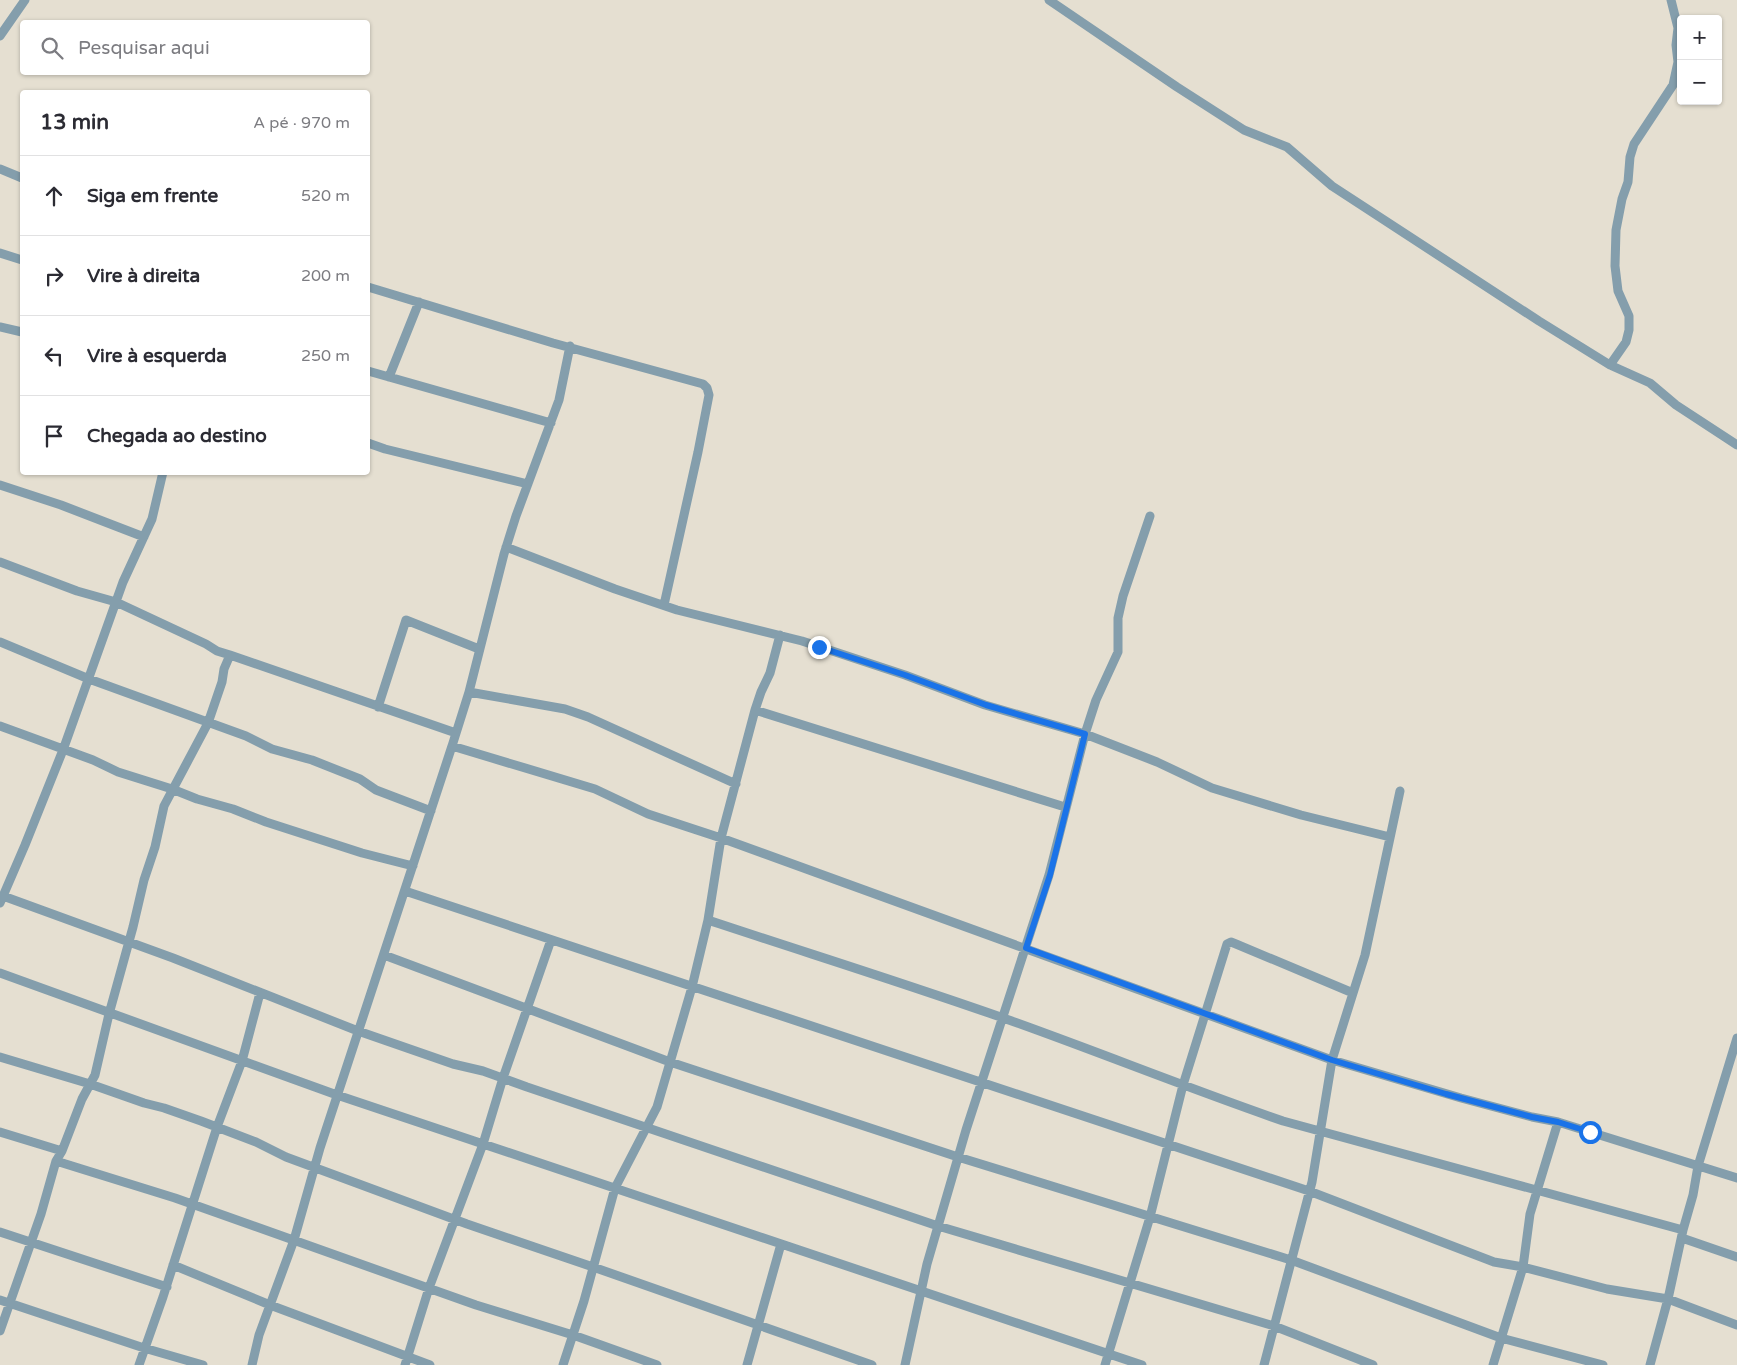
<!DOCTYPE html>
<html lang="pt">
<meta charset="utf-8">
<style>
body{margin:0;font-family:"Varela Round",sans-serif;background:#f2f2f3;color:#2b2b33}
.controls{position:absolute;right:15px;top:15px;display:grid;overflow:hidden;border-radius:5px;box-shadow:0 1px 4px #0004}
.controls button{width:45px;height:45px;display:grid;place-items:center;padding:0;border:0;border-bottom:1px solid #e1e1e2;background:#fff;color:#2b2b33;font:25px sans-serif}
.stop{position:absolute;width:15px;height:15px;margin:-11px;border:4px solid #1a73e8;border-radius:50%;background:#fff}
.stop.end{background:#1a73e8;border-color:#fff;box-shadow:0 1px 5px #0008}
.list{margin:0;padding:0;list-style:none}
h2{display:flex;justify-content:space-between;align-items:center;height:65px;margin:0;padding:0 20px;font-size:21px}
h2 small{font-size:16px;font-weight:400;color:#7c7c81}
.list li{display:grid;grid-template-columns:32px 1fr auto;gap:15px;align-items:center;box-sizing:border-box;height:80px;padding:0 20px;border-top:1px solid #e1e1e2}
.list b{display:block;font-size:19px;white-space:nowrap}
.list em{font-size:16px;font-style:normal;color:#7c7c81}
.icon{flex:none;width:28px;height:28px;fill:none;stroke:currentColor;stroke-width:2;stroke-linecap:round;stroke-linejoin:round}
.map{position:relative;flex:none;width:1737px;height:1365px;overflow:hidden}
.search{position:absolute;background:#fff;box-shadow:0 1px 4px #0004;left:20px;top:20px;width:350px;height:55px;display:flex;align-items:center;gap:12px;box-sizing:border-box;padding:0 18px;border-radius:5px;color:#7c7c81;font-size:19px}
.panel{position:absolute;background:#fff;box-shadow:0 1px 4px #0004;left:20px;top:90px;width:350px;height:385px;border-radius:5px}
.map>svg:first-child{display:block}
.lines{fill:none;stroke-linecap:round;stroke-linejoin:round}
.minor{stroke:#849eac;stroke-width:9}
.route{stroke:#1a73e8;stroke-width:6}
</style>
<div class="map">
<svg width="1737" height="1365" viewBox="0 0 1737 1365">
<rect width="100%" height="100%" fill="#e5dfd1"/>
<g class="lines">
<path class="minor" d="M1049,0l128,87 67,43 43,17 45,39 207,135 71,44 40,18 26,22 61,40
M0,36l25,-36
M0,169l22,9
M0,253l22,7
M368,287l185,56 150,41 4,4 2,7 -11,57 -34,153
M0,327l22,5
M570,346l-11,54 -43,116 -12,38 -35,138 -17,54 143,43 53,25 73,24 611,222 129,38 71,19 26,5 179,56
M1610,365l16,-23 3,-12v-14l-11,-25 -3,-25 1,-36 6,-31 6,-17 2,-25 4,-13 39,-59 5,-23 -2,-17 2,-17 -7,-28
M368,371l183,52
M389,377l30,-75
M368,443l17,6 143,35
M0,485l61,20 83,32
M506,547l109,42 62,21 125,31 103,34 80,30 100,29 72,28 55,26 89,27 89,22
M0,562l77,29 39,11 90,42 11,7 13,4 -6,14 -2,13 -14,41 -44,83 -9,41 -11,33 -11,47 -24,87 -14,61 -13,24 -20,52
M0,642l89,37 157,57 26,13 40,11 48,19 16,11 55,21
M230,655l226,78
M469,692l96,17 23,8 148,67
M378,707l28,-87 73,29
M755,710l310,97
M0,726l93,34 25,12 54,17 25,10 36,10 33,13 96,31 51,13
M405,891l904,300 185,71 29,5 84,22 61,10 69,26
M3,896l170,62 185,73 95,33 30,7 44,16 411,139 336,100 99,39
M0,903l25,-58 38,-95 60,-168 29,-63 11,-47
M708,920c99,33 199,64 298,99 93,33 184,70 277,102l400,109
M384,955l286,107 288,95 333,103 210,78 102,27
M0,973l337,122 805,270
M0,1057l90,27 54,19 20,5 37,13 55,21 30,15 181,67 126,43 279,98
M0,1132l62,19 -6,10 119,37 301,107 97,30 84,30
M0,1232l167,55
M1682,1238l55,19
M173,1265l97,40 160,60
M0,1300l144,48 59,17
M0,1331l41,-117 15,-53
M139,1365l24,-68 54,-170 25,-66 18,-68
M252,1365l7,-30 35,-95 26,-92 132,-402
M405,1365l24,-77 54,-144 20,-66 48,-138
M563,1365l21,-64 31,-113 42,-81 35,-120 16,-67 13,-82 34,-128 6,-18 9,-19 10,-38
M747,1365l34,-121
M905,1365l22,-101 39,-134 83,-255 36,-141 11,-34 22,-48v-34l5,-22 27,-80
M1105,1365l45,-148 33,-132 44,-141 4,-2 5,2 117,49
M1264,1365l48,-183 20,-122 33,-105 35,-164
M1493,1365l30,-98 7,-53 28,-92
M1650,1365l18,-66 15,-69 10,-35 5,-29 39,-128"/>
</g>
<g class="lines">
<path class="route" d="M819,647l86,28 81,30 99,29 -35,141 -24,73 306,112 114,34 86,23 26,5 32,10"/>
</g>
</svg>
<div class="controls">
<button>+</button>
<button>−</button>
</div>
<div class="stop" style="left:1590px;top:1132px"></div>
<div class="stop end" style="left:819px;top:647px"></div>
<div class="search"><svg class="icon" aria-label="search" viewBox="0 0 24 24"><circle cx="10" cy="10" r="6"/><path d="M15 15l6 6"/></svg>Pesquisar aqui</div>
<section class="panel">
<h2>13 min<small>A pé · 970 m</small></h2>
<ul class="list">
<li><svg class="icon" aria-label="ahead" viewBox="0 0 24 24"><path d="M12 20V5M6 11l6-6 6 6"/></svg><div><b>Siga em frente</b></div><em>520 m</em></li>
<li><svg class="icon" aria-label="right" viewBox="0 0 24 24"><path d="M7 20v-9h11M14 6l5 5-5 5"/></svg><div><b>Vire à direita</b></div><em>200 m</em></li>
<li><svg class="icon" aria-label="left" viewBox="0 0 24 24"><path d="M17 20v-9H6M10 6l-5 5 5 5"/></svg><div><b>Vire à esquerda</b></div><em>250 m</em></li>
<li><svg class="icon" aria-label="arrive" viewBox="0 0 24 24"><path d="M6 21V4h12l-3 4 3 4H6"/></svg><div><b>Chegada ao destino</b></div></li>
</ul>
</section>
</div>
